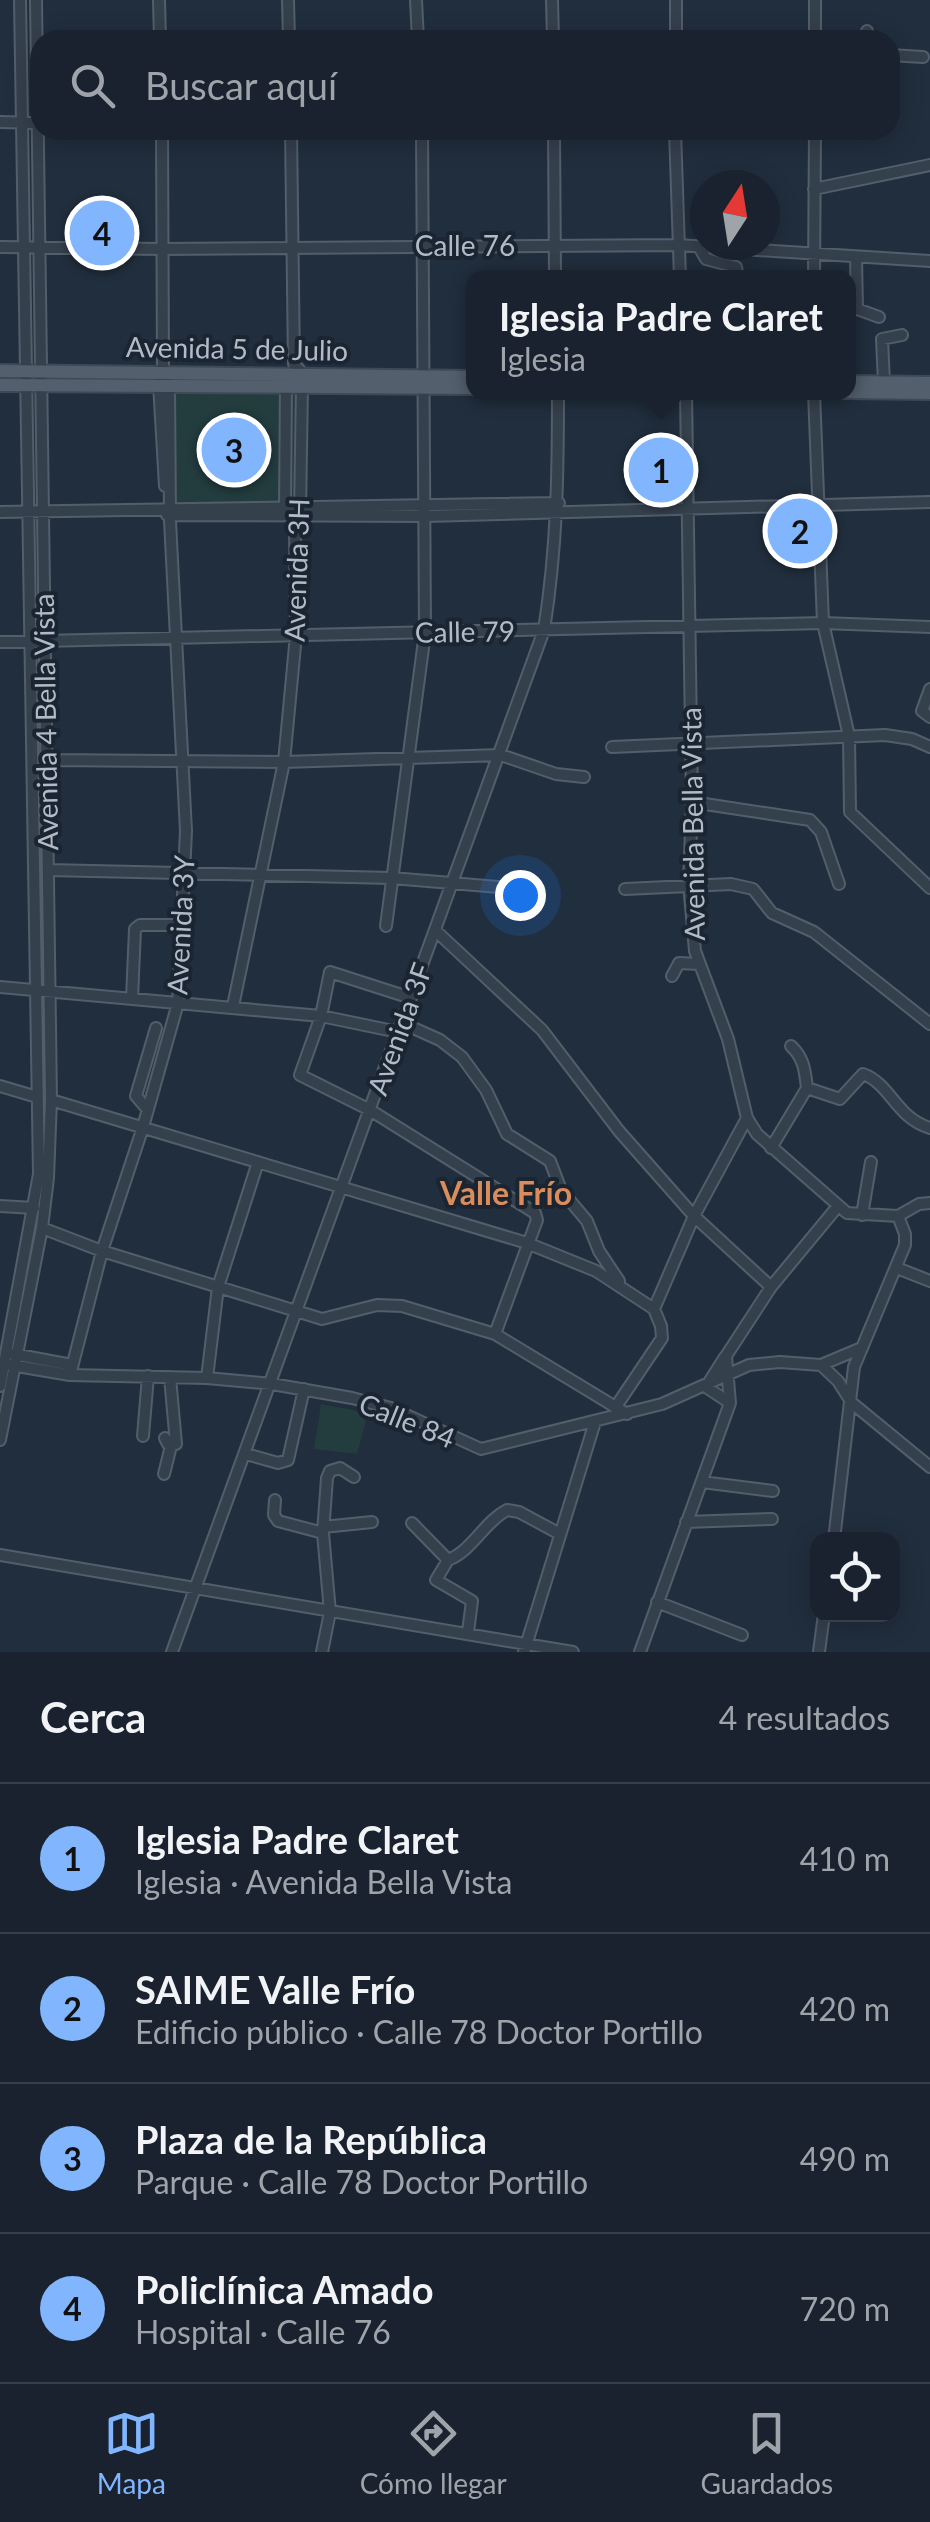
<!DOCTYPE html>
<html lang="es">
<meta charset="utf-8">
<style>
body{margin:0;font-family:Lato,sans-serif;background:#262f3a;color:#f1f3f6}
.controls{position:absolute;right:30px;bottom:30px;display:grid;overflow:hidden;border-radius:20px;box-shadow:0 5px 25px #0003}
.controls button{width:90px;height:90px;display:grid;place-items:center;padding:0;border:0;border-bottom:2px solid #373f4a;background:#19222e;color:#f1f3f6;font:50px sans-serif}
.compass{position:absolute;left:690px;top:170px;width:90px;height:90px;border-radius:50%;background:#19222e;box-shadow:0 5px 25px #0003;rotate:12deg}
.you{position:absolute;left:520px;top:895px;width:35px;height:35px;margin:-25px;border:8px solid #fff;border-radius:50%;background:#1a73e8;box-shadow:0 0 0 15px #1a73e833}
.badge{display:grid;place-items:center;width:65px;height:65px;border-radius:50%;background:#81b6fe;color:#111;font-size:32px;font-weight:700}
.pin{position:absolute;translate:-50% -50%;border:5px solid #fff;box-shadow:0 2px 10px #0006}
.popup{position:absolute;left:466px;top:270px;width:390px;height:130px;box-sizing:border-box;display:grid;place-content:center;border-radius:20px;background:#19222e;filter:drop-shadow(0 2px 8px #0005);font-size:32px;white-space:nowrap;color:#9fa4aa}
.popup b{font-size:38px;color:#f1f3f6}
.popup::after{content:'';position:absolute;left:50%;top:100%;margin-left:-20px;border:20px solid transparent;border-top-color:#19222e}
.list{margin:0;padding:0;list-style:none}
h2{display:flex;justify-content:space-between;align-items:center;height:130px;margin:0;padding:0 40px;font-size:42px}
h2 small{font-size:32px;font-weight:400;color:#9fa4aa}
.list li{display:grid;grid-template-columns:65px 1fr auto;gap:30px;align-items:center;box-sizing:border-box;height:150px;padding:0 40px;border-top:2px solid #373f4a}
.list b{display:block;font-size:38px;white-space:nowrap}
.list p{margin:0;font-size:32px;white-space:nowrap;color:#9fa4aa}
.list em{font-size:32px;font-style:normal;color:#9fa4aa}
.icon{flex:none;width:55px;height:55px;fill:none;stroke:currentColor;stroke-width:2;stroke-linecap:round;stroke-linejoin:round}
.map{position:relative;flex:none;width:930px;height:1652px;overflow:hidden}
.search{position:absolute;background:#19222e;box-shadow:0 5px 25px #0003;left:30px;right:30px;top:30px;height:110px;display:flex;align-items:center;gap:25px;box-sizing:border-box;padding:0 35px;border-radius:30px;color:#9fa4aa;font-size:38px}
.sheet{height:730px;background:#19222e}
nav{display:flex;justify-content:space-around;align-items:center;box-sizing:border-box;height:140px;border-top:2px solid #373f4a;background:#19222e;font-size:28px;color:#9fa4aa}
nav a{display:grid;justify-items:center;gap:5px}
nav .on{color:#81b6fe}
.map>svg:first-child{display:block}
.green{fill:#233c3e}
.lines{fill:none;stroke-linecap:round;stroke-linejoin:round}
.minor-casing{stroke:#535e6b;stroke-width:14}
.major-casing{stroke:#3e4956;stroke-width:16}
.minor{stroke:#35404d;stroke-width:10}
.major{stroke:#535f6d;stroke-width:12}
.labels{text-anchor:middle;stroke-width:8;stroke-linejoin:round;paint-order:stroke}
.street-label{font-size:28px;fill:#b1bbc8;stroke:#1b2532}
.quarter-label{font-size:32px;font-weight:bold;fill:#da8c5a;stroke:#1b2532}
</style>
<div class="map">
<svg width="930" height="1652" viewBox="0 0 930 1652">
<rect width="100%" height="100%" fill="#212e3d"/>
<path class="green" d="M162,390h142l-3,119 -132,1z
M321,1404l47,9 -11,41 -43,-5z"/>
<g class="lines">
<g class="minor-casing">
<path id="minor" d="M159,0l1,40
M288,0l1,40
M416,0l2,40
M552,0l1,40
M815,0v40
M676,40v-40
M867,40v-9
M890,55l33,2
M0,122l40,1
M162,130l1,237 -4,17 6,102
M554,130l1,148
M675,130l5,148
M814,189l116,-24
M0,247l162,2 516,-4 252,16
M699,247l7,12 30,8 2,11
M856,257l1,52 22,8
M814,278l1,-148
M884,382l-2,-43 20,-4
M686,392l6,410 -3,82 6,67 33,88 19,79 10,16 90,79 51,3
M814,392l9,231 26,113 1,76 80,76
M285,511l1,-128
M0,512l559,-9
M167,515l259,1 504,-14
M0,642l823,-19 107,4
M930,689l-8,22 8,6
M612,747l273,-12 27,4 18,8
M46,760l238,2 217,-7 55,19 28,3
M692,802l118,18 11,12 18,52
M48,870l344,8 129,11
M625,889l106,-5 22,5 19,24 42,19 116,92
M386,926l39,-293 -3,-503
M436,931l106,99 77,101 75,85 77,71
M672,976l7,-13 20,1
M0,987l321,29 77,16
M411,998l-81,-26 -9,44 -21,59 70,35 165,103 2,7 -42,114
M132,999l3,-70 5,-4h43
M233,1006l51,-244 12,-127 -1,-112 5,-9 2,-129v-12l-8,-9 -3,-234
M402,1023l38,17 22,17 24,33 21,44 43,27 11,29 26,31 12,30 20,30
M791,1046c13,12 14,25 16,42
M0,1086l37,11
M51,1100l476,143 69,28 58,38 40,-93 53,-98
M148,1110l-12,-14 20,-68
M771,1148l36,-60 33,11 23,-25c28,10 33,44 67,54
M0,1206l34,2
M862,1215l9,-53
M898,1216l21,-12 11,-1
M42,1228l60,23 220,68 55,-14 25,1 93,28 132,80
M897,1268l33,13
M13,1354l59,11
M725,1357l-19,30 24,16
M11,1365l59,10 137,3 65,6 80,14 39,10 90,41 181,-45 87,-39 31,-3 41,3 38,-16
M821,1365l17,16 14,22 78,64
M70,1375l32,-124 41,-124 35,-124 8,-172 -16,-310 -1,-137 -6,-17
M207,1378l11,-91 40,-125
M0,1386l39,-212 -19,-1174
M615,1408l47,-70 -1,-12 -7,-17
M143,1436l5,-60
M165,1438l3,6h8l-6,-67
M0,1440l42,-212 6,-50 3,-78 -15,-1100
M246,1454l32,9 10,-3 16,-71
M164,1474l7,-28
M702,1482l71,9
M275,1500l-1,15 4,6 45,12
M686,1522l86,-3
M412,1523l36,37
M323,1527l49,-5
M834,1540l20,-173 51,-122v-11l-7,-18
M0,1555l573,97
M657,1602l85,33
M468,1632l4,-31 -36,-21 12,-20c24,-9 36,-38 59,-50l12,2 41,22
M172,1652l372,-1022c13,-83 14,-154 14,-238
M322,1652l8,-40 -7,-79 4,-55 3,-7 10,-3 14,9
M524,1652l71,-230
M640,1652l90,-249 -4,-47 45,-69 67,-81
M819,1652l5,-38"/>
</g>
<g class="major-casing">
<path id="major" d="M0,371l473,6
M848,382l82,1
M0,385l473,3
M844,392l86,1"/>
</g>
<use href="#minor" class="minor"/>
<use href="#major" class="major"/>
</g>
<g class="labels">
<g class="street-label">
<text x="465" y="256">Calle 76</text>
<text transform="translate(237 349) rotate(1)" y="10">Avenida 5 de Julio</text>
<text transform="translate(297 570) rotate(-88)" y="10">Avenida 3H</text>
<text transform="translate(465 632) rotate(-1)" y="10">Calle 79</text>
<text transform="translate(46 722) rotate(-91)" y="10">Avenida 4 Bella Vista</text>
<text transform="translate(693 824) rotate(-91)" y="10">Avenida Bella Vista</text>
<text transform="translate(181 925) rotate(-87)" y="10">Avenida 3Y</text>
<text transform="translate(400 1029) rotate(-70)" y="10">Avenida 3F</text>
<text transform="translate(407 1421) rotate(22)" y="10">Calle 84</text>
</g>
<g class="quarter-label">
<text x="506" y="1205">Valle Frío</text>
</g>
</g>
</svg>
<div class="controls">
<button><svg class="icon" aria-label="locate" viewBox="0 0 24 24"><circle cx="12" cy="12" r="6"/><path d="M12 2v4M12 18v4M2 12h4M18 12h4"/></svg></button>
</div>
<svg class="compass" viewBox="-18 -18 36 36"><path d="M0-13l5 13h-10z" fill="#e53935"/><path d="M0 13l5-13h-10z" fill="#9fa4aa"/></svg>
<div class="you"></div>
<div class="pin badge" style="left:661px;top:470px">1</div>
<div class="popup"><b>Iglesia Padre Claret</b>Iglesia</div>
<div class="pin badge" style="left:800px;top:531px">2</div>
<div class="pin badge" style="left:234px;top:450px">3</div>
<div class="pin badge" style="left:102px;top:233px">4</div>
<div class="search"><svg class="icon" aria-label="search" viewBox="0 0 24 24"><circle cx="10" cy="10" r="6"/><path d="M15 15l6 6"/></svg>Buscar aquí</div>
</div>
<section class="sheet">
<h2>Cerca<small>4 resultados</small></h2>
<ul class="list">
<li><span class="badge">1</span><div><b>Iglesia Padre Claret</b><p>Iglesia · Avenida Bella Vista</p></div><em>410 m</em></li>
<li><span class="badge">2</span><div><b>SAIME Valle Frío</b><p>Edificio público · Calle 78 Doctor Portillo</p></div><em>420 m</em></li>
<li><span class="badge">3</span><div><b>Plaza de la República</b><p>Parque · Calle 78 Doctor Portillo</p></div><em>490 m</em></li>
<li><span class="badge">4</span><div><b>Policlínica Amado</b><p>Hospital · Calle 76</p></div><em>720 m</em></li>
</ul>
</section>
<nav>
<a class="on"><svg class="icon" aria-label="map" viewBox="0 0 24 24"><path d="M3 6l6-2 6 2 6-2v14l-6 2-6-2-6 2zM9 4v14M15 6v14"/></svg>Mapa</a>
<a><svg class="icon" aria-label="directions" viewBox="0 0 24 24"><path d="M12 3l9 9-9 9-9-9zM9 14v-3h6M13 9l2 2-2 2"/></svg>Cómo llegar</a>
<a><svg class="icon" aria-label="saved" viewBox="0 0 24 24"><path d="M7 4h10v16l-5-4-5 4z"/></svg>Guardados</a>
</nav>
